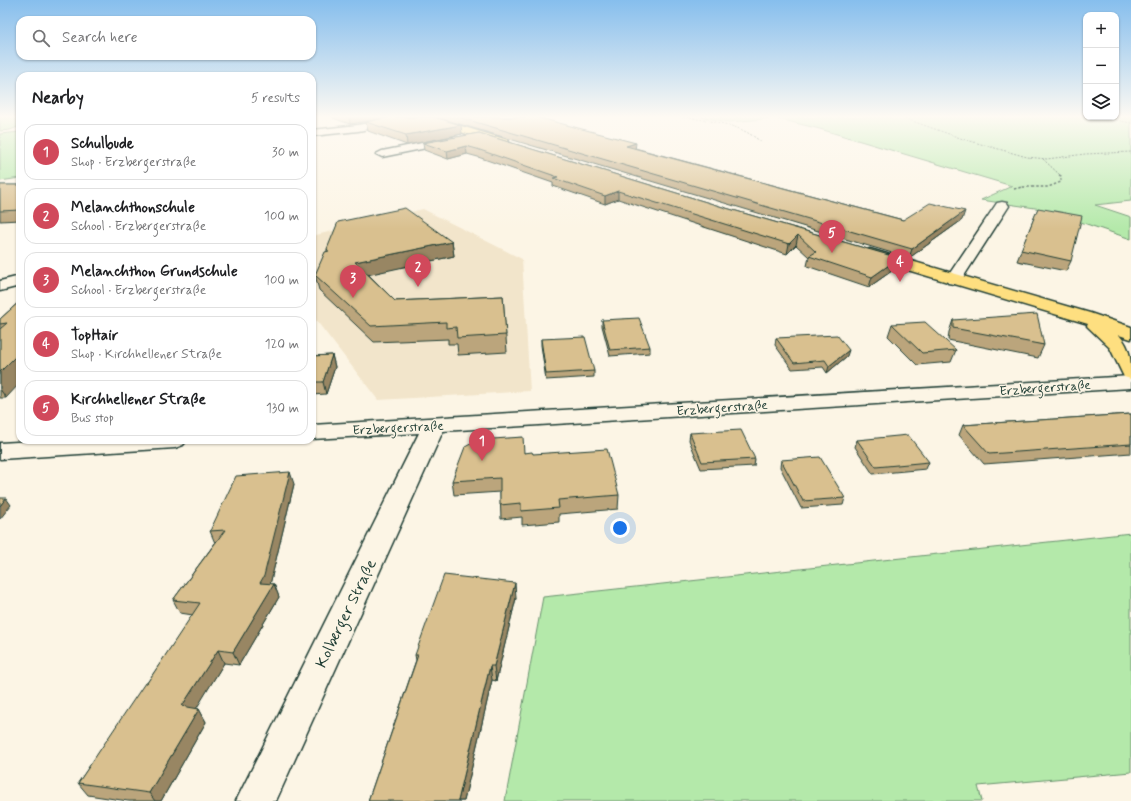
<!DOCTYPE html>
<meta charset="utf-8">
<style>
body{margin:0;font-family:Mynerve,sans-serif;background:#f2f2f2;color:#202124}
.controls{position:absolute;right:12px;top:12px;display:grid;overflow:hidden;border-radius:8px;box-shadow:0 1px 3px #0004}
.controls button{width:36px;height:36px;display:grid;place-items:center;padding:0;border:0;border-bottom:1px solid #e0e0e0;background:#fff;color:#202124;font:20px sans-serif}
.you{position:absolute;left:620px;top:528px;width:14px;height:14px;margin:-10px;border:3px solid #fff;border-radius:50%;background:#1a73e8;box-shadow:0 0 0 6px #1a73e833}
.badge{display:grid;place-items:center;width:26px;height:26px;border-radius:50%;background:#d1495b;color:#fff;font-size:13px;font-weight:700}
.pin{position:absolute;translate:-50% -33px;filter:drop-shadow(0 1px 2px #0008)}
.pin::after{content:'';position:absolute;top:21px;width:14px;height:12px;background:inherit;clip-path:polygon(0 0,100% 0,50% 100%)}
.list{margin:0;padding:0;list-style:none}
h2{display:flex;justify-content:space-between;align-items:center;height:52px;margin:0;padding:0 16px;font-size:17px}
h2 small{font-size:13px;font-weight:400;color:#757577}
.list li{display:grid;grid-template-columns:26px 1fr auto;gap:12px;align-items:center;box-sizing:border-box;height:56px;margin:0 8px 8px;padding:0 8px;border:1px solid #e0e0e0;border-radius:12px}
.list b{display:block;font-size:15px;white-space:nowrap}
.list p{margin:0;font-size:13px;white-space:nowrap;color:#757577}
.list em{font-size:13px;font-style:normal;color:#757577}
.icon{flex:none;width:22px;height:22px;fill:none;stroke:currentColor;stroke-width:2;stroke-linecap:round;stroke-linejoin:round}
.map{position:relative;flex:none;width:1131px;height:801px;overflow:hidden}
.search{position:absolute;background:#fff;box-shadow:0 1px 3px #0004;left:16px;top:16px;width:300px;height:44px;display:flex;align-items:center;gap:10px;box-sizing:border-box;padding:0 14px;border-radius:12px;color:#757577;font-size:15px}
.panel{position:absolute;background:#fff;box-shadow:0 1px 3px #0004;left:16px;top:72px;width:300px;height:372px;border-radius:12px}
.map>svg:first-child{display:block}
.built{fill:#f2e5cb}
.green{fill:#b4e9aa;stroke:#6a936f}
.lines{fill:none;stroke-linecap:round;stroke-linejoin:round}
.minor-casing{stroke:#1f3d34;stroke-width:3}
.major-casing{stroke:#1f3d34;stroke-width:3}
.path-far1{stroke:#1f3d34;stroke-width:1;stroke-dasharray:2 1.5;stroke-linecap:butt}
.path{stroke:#1f3d34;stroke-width:1.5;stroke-dasharray:2.5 2;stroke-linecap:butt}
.minor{fill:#fcf5e5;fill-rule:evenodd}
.major{fill:#fedf80;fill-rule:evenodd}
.wall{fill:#bba57b;stroke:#1f3d34}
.shaded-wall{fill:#988664;stroke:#1f3d34}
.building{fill:#d9c08f;stroke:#1f3d34}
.labels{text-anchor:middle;stroke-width:3;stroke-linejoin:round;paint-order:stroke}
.street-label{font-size:13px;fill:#1f3d34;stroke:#fcf5e5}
.near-street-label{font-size:16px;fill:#1f3d34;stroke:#fcf5e5}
</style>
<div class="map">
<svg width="1131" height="801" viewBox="0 0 1131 801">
<rect width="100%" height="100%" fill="#fcf5e5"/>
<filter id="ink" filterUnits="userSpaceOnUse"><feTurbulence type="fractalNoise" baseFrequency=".025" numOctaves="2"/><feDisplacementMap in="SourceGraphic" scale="8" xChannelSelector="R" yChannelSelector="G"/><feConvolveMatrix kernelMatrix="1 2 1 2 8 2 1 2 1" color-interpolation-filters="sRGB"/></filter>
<g filter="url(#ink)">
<path class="built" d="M423,209l99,50 8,132 -152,9 -66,-85v-79z"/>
<path class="green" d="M0,117h20v9l-10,4 -10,1z
M701,117h430v84l-36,4 36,12v22l-89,-30 -61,-9 31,-14 -192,-57 -45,-11 -46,4z
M20,132v46l-20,3v-47z
M1131,533v239l-153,14 4,15h-477l38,-204z"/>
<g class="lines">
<g class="minor-casing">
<path id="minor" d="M401,117h20l-5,3 -58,11 -46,5v-6l46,-5z
M452,137l5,3 -1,2 -74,15 -6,-3 6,-3z
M1002,202l5,1 2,3 -47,73 -2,4 -6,1 -6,-1 -2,-4 51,-76z
M20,276v10l-20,5v-10z
M1131,376v12l-688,43 -167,370h-40l183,-368 -107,6v-14z
M52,440h135l-4,5 -8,3 -175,11v-16z"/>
</g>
<g class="major-casing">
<path id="major" d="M416,117h15l77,23 1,2 -5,3 -4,-1 -82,-25z
M870,249l220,64 41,14v12l-12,-4c12,13 12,25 12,44l-7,-2 -14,-29 -23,-22 1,-2 -224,-67 -2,-3 2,-3z"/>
</g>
<path class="path-far1" d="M683,117c28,4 56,6 78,25
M901,117l62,22 64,18 20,2 38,-5 46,-2
M1102,117l29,6
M1043,159l18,17"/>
<path class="path" d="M1014,189l8,-2h26l13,-5v-6l-2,-1"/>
<use href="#minor" class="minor"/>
<use href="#major" class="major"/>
</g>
<path class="wall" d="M333,117h101l28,17 -55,11 -39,-14 -2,-9 2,-1 -18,3 -17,-6z
M436,117h100l99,31 268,72h59l-53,38z
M479,133l247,75 173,50 -3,10 -27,19 -62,-21 2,-9 -13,-12 -9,9 -169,-55 -13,5 -52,-18v-3l-75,-26 -11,-3 -19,5 -24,-9 -1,-7z
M0,185h20v35l-20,1z
M1038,208l33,53 -5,10 -49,-10z
M452,242l2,14 -86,18 27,27 108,-5 4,56 -49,3 -1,-11h-9v-5l-74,3 -55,-52 -4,-15 12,-23v-3z
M20,301l-14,97h-6v-79z
M602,320l48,27v6l-40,3 -8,-30z
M953,320l91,25 -6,13 -90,-18 1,-8z
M892,324l64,26 -5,12 -34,3 -29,-29z
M776,338l71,18 -20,17 -4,-6 -31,2 -17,-24z
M541,339l53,32v6l-48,3 -5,-35z
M332,355l3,12 -9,27 -14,1v-39z
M1131,414v39l-147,11 -25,-29 4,-10z
M690,433l65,26 -1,7 -53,3 -12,-29z
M857,440l72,22 -3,7 -53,5 -18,-27z
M524,453l9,1 86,41 -1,14 -59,5v8l-37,3v-8l-21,2 -1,-27 -46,3 -2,-14z
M781,460l64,38 -2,7 -42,3 -21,-41z
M294,484l-24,100h4l5,13 -40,68 -15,-2 -28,45 3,1 7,13 -45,79h-33l-40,-6 -10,-12 69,-100 46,-68 -13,-2 -7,-13 42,-57 -5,-12z
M516,598l-20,83 -4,-1 -28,121h-96l48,-141 -1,-5z"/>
<path class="shaded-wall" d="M353,117h40l-43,7 -1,-6z
M461,125l1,9 -55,11 -1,-10z
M636,143l-1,7 -9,-4z
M466,146l1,8 -19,5 -1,-8z
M618,191v8l-13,5v-8z
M965,211l-3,9 -53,38 3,-9z
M798,235l-2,10 -9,9 2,-10z
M452,242l2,14 -96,21 -3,-15z
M899,258l-3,10 -27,19 3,-10z
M849,350l-2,6 -20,17 2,-7z
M20,352v31l-14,15 -6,-9v-17z
M332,355l3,12 -9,27 -3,-12z
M290,472l4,12 -25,105 -9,-6z
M6,498l5,7 -11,14v-13z
M515,583l1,15 -20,83 -2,-15z
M274,584l5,13 -40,68 -6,-13z
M218,650l6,13 -34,56 -8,-13z
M490,666l2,14 -28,121h-6z
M199,709l7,13 -45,79h-6l-6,-8z"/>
<path class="building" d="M390,117h44l27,8 -55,10 -40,-13z
M458,117h78l100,26 -10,3 277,74 27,-17 35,8 -53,38z
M479,133l247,75 173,50 -27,19 -63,-21 7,-4 -18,-17 -9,9 -171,-53 -13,5 -52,-18 5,-1 -81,-28 -11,-3 -19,5 -24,-8z
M0,185h20v25l-20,1z
M405,208l47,34 -97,20 40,39 108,-5 3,39 -49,3 -1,-11 -10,1v-6l-75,4 -56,-51 10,-23 4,-1 -2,-2 11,-27z
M1038,208l44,8 -11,45 -50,-11z
M20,301v51l-20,20v-43l7,-6 -7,1v-5z
M1037,314l7,31 -91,-17v-8z
M639,318l11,29 -40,3 -8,-30z
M925,322l31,28 -34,3 -30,-29z
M837,335l12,15 -20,16 -4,-6 -31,3 -18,-25z
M585,337l9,34 -48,3 -5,-35z
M332,355l-9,27h-11v-26z
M1131,414v30l-142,10 -26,-29z
M741,430l14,29 -53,3 -12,-29z
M908,435l21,27 -53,5 -19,-27z
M523,437l1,16 8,-1 1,2 74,-5 12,46 -61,5 1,8 -38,3v-8l-21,2v-27l-48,3 13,-34 13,-7z
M820,457l25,41 -42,3 -22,-41z
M290,472l-26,104 -4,7 14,1 -41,68 -15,-2 -36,56 17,3 -50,84 -71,-10 67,-100h2l53,-80 -27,-3 52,-70 -15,1 26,-55z
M0,498h6l-6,8z
M444,575l71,8 -21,83h-4l-32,135h-90l50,-146h-3z"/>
</g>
<linearGradient id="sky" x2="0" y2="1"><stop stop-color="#86beed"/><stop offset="0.51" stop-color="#fefaf3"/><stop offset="1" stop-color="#fefaf3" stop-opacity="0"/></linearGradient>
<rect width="1131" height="229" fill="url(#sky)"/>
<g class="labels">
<g class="street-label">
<text transform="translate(1045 387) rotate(-4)" y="5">Erzbergerstraße</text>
<text transform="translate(722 407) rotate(-4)" y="5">Erzbergerstraße</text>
<text transform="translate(398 427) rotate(-3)" y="5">Erzbergerstraße</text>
</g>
<g class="near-street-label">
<text transform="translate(345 613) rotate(-64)" y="6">Kolberger Straße</text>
</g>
</g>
</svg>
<div class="controls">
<button>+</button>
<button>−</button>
<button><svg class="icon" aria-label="layers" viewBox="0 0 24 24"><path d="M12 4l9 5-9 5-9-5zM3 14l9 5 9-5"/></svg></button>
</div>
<div class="you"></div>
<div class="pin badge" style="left:482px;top:461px">1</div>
<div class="pin badge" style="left:418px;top:287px">2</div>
<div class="pin badge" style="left:353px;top:298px">3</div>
<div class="pin badge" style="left:900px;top:282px">4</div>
<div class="pin badge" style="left:832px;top:253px">5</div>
<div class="search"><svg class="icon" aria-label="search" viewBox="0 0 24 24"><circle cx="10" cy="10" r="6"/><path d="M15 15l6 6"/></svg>Search here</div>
<section class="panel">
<h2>Nearby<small>5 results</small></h2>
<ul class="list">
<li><span class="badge">1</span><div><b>Schulbude</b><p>Shop · Erzbergerstraße</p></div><em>30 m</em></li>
<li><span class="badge">2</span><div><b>Melanchthonschule</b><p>School · Erzbergerstraße</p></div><em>100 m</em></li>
<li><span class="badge">3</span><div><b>Melanchthon Grundschule</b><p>School · Erzbergerstraße</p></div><em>100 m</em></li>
<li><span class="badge">4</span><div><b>TopHair</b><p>Shop · Kirchhellener Straße</p></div><em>120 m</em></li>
<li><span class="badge">5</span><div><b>Kirchhellener Straße</b><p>Bus stop</p></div><em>130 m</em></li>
</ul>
</section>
</div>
